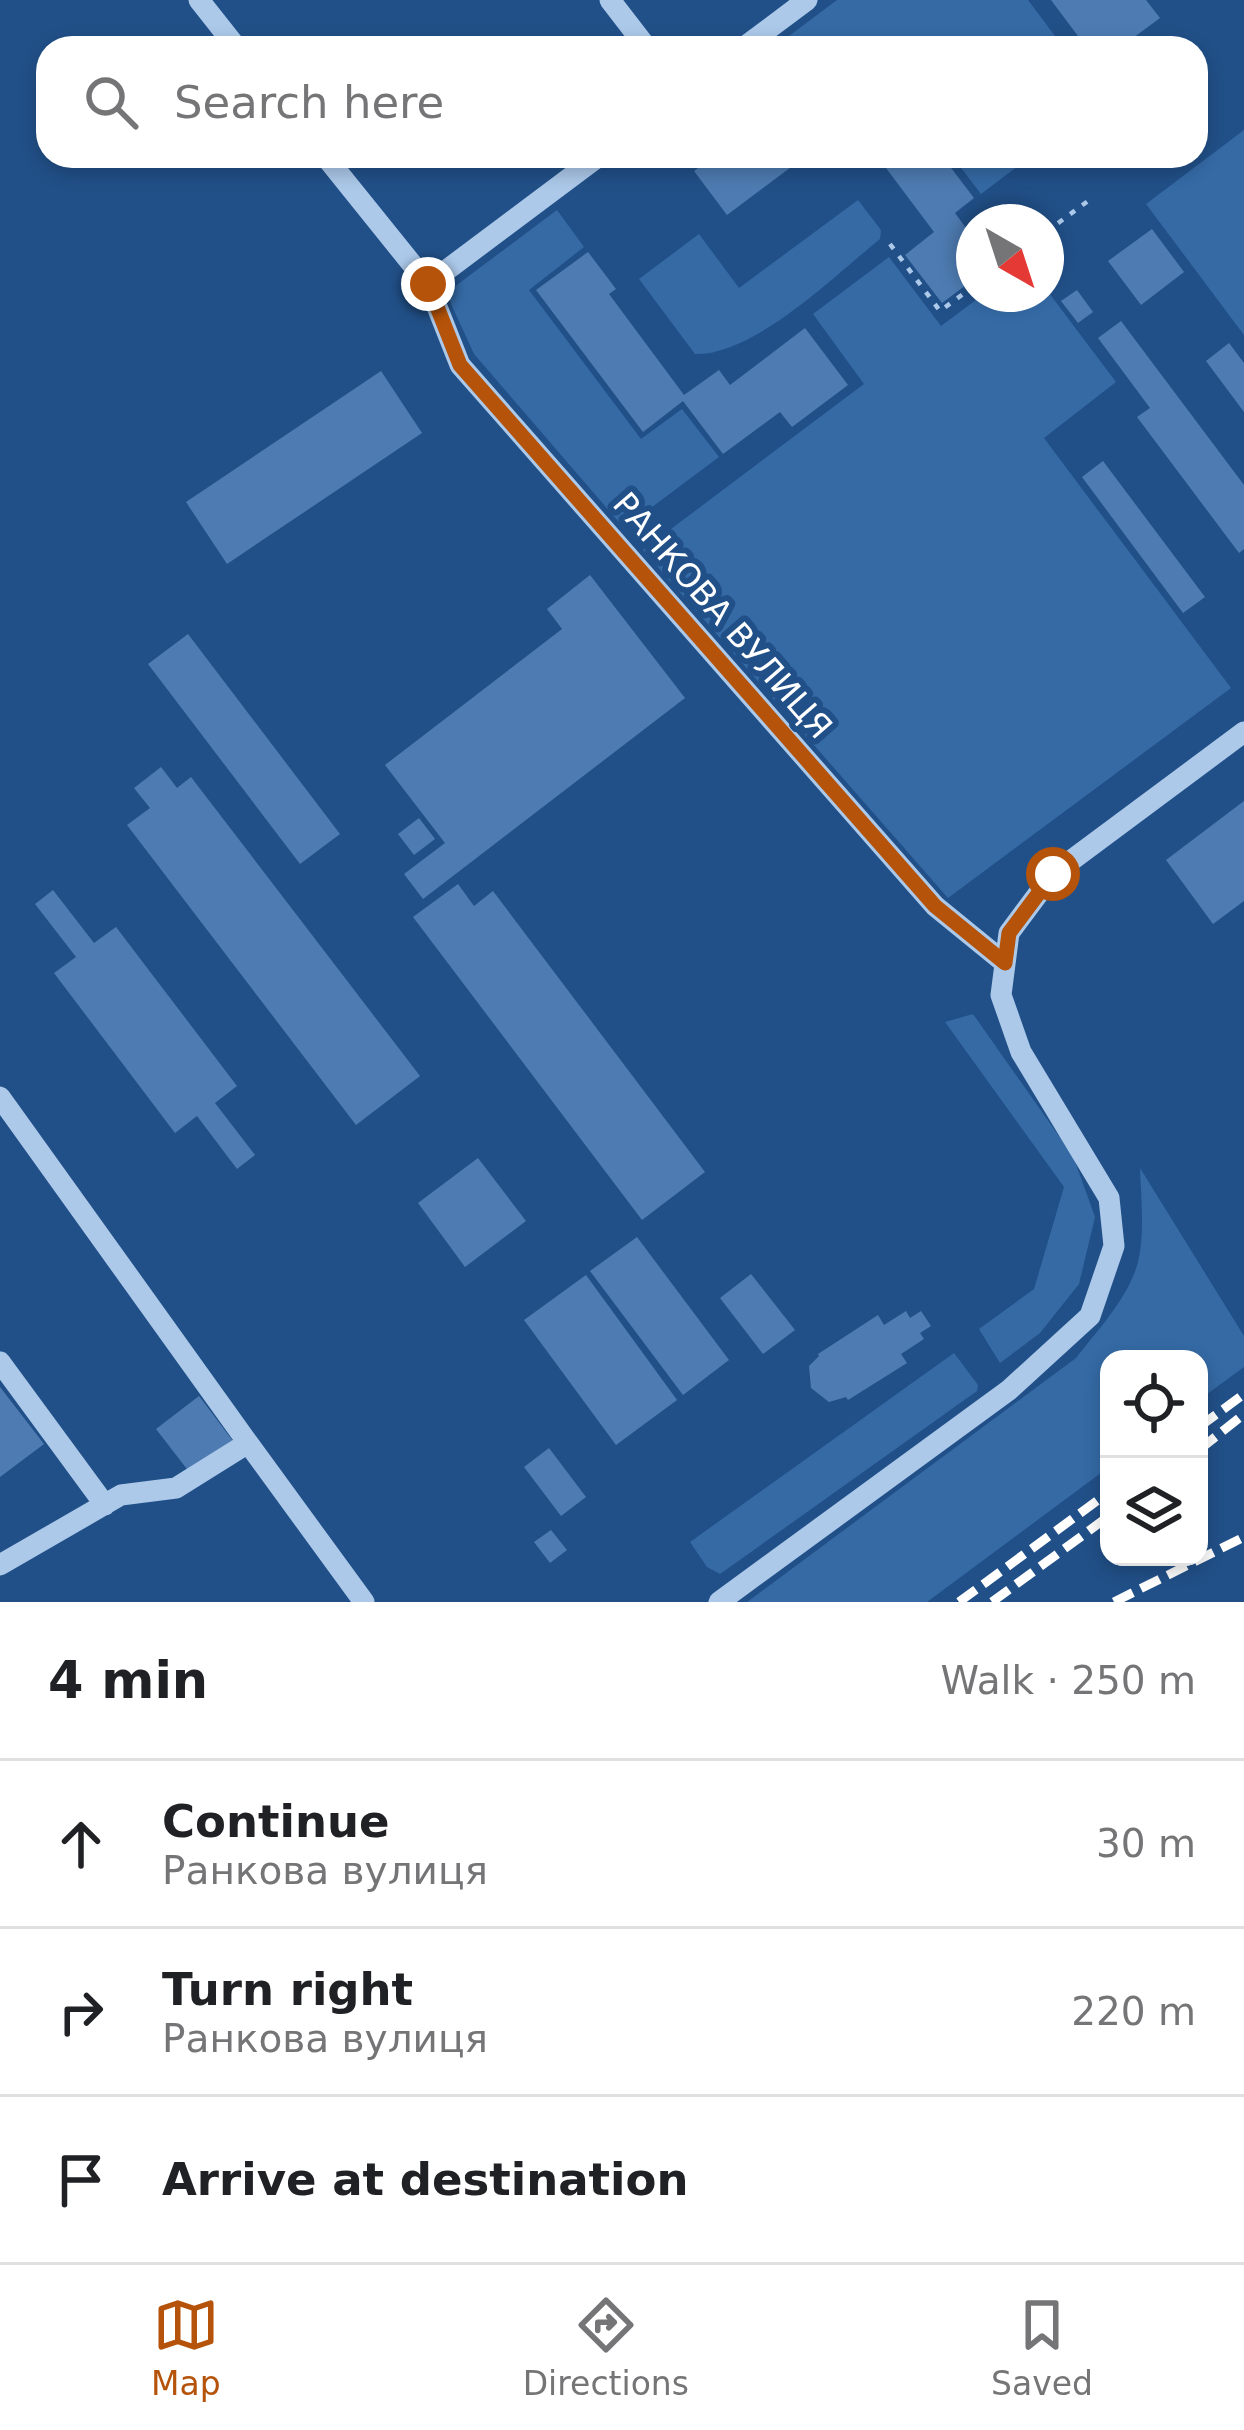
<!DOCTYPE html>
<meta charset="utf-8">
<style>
body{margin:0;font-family:"DejaVu Sans",sans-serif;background:#f6f6f6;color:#202124}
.controls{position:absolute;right:36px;bottom:36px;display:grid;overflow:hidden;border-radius:24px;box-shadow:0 6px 18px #0003}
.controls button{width:108px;height:108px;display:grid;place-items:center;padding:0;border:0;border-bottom:3px solid #e0e0e0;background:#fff;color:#202124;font:60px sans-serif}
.compass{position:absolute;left:956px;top:204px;width:108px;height:108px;border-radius:50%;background:#fff;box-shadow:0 6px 18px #0003;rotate:141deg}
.stop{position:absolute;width:36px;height:36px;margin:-27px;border:9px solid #b45309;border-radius:50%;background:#fff}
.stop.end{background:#b45309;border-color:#fff;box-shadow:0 3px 12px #0008}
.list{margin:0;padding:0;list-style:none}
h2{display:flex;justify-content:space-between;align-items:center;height:156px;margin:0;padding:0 48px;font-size:51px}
h2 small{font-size:39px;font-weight:400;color:#757577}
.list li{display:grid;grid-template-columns:78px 1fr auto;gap:36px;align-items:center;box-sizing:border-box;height:168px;padding:0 48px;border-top:3px solid #e0e0e0}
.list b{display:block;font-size:45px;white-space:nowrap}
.list p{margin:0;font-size:39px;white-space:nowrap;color:#757577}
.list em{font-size:39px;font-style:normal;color:#757577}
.icon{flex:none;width:66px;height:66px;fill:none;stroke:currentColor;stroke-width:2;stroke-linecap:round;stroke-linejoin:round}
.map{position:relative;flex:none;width:1244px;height:1602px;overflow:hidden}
.search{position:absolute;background:#fff;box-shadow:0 6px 18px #0003;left:36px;right:36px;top:36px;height:132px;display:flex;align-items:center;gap:30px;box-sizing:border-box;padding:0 42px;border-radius:36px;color:#757577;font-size:45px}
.sheet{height:660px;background:#fff}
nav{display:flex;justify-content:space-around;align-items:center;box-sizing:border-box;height:168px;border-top:3px solid #e0e0e0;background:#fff;font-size:33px;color:#757577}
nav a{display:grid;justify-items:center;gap:6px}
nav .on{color:#b45309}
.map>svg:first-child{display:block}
.green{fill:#356aa5}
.building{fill:#4e7cb2}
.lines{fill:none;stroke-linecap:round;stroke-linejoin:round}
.path{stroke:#acc9ea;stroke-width:4.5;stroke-dasharray:6 9;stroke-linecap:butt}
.minor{stroke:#acc9ea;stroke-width:21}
.rail{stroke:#fff;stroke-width:9;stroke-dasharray:21 9;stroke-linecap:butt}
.route{stroke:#b45309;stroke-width:15}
.labels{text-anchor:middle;stroke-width:12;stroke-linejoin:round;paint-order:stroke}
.street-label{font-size:33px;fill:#fff;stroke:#215088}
</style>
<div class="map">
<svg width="1244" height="1602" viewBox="0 0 1244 1602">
<rect width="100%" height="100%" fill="#215088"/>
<path class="green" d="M837,0h191l36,48h-291z
M1244,130v205l-98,-131z
M952,156h79l-50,38z
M858,200l23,30 -1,9c-46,37 -125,116 -185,115l-56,-75 60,-45 40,54z
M557,210l27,37 -55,43 112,149 41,-30 37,48 -95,71 -150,-174 -28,-61z
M889,257l52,69 43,-32h62v-5l70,93 -72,56 187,250 -283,210 -305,-348 221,-166 -51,-70z
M973,1014l100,142 22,61 -16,67 -39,49 -40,30 -21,-34 55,-40 30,-102 -119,-165z
M1140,1168l104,168v31l-45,33v-41h-90v108l-182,135h-180l329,-244c21,-27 53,-61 62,-96 7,-29 3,-65 2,-94z
M954,1353l24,32 -1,6 -257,183 -13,-7 -17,-25z"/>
<path class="building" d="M1051,0h95l14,18 -27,20 8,10h-54z
M715,156h91l-79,59 -33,-44z
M877,156h65l32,42 -19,15 19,26v40l-32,24 -37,-48 29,-23z
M1152,229l32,43 -43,33 -33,-44z
M588,252l28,37 -7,5 75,101 35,-25 11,15 75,-57 43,57 -56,42 -12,-15 -57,42 -40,-53 -40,31 -107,-142z
M1077,290l16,22 -15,11 -17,-22z
M1121,321l123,164v64l-5,4 -102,-136 13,-9 -52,-70z
M1229,343l15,20v49l-38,-51z
M381,371l41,62 -195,131 -41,-62z
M1103,461l102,136 -22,16 -101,-136z
M590,575l95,123 -262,201 -19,-25 41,-31 -60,-78 177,-136 -15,-20z
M188,634l152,200 -40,30 -152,-200z
M161,767l16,21 14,-11 229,299 -64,49 -229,-300 23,-17 -16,-20z
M1244,801v100l-31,23 -47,-64z
M419,818l16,21 -21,16 -16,-21z
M458,884l16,22 19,-15 212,281 -63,48 -229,-303z
M53,890l41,53 22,-16 121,159 -22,17 40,52 -18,14 -40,-53 -22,17 -121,-160 22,-16 -41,-53z
M478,1158l48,63 -61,46 -47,-64z
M637,1237l92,123 -46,35 -93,-124z
M751,1274l44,56 -32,24 -43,-56z
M586,1275l91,125 -61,45 -92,-125z
M906,1311l4,7 11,-7 10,15 -11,7 4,6 -23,15 6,9 -59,37 -2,-3 -17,5 -18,-14 -2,-22 10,-10 -1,-2 60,-39 6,10z
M0,1387l44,57 -44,33z
M199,1396l34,45 -43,32 -34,-44z
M549,1448l37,49 -25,19 -37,-49z
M551,1530l16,20 -17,13 -16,-21z"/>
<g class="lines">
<path class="path" d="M1046,232l42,-31
M890,244l50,67 34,-25"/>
<path class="minor" d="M199,0l38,48
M610,0l37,48
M743,48l64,-48
M325,156l103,128 32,81 475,541 70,57
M428,284l171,-128
M0,1097l248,346
M0,1362l105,143
M0,1565l121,-70 55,-7 72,-45 116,159
M719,1602l290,-212 81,-74 24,-70 -5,-48 -88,-146 -20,-57 8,-62 44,-59 191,-142"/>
<path class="rail" d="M1199,1427l45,-33
M1199,1450l45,-36
M959,1602l150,-110
M992,1602l117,-86
M1114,1602l130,-65"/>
</g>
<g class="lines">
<path class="route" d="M428,284l32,81 475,541 70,57 4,-30 44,-59"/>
</g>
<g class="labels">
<g class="street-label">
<text transform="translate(723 615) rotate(49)" y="12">РАНКОВА ВУЛИЦЯ</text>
</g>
</g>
</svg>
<div class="controls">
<button><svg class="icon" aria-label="locate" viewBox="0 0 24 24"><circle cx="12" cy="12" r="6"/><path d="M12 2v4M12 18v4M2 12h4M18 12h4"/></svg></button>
<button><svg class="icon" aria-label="layers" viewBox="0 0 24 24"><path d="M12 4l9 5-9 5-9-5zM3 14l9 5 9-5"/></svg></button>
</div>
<svg class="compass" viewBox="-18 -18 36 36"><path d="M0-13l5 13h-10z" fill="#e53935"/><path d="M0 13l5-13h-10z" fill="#757577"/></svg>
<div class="stop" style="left:1053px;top:874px"></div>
<div class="stop end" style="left:428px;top:284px"></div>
<div class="search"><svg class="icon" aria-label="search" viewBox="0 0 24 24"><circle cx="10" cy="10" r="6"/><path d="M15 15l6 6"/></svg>Search here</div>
</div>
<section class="sheet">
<h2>4 min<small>Walk · 250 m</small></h2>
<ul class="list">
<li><svg class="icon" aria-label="ahead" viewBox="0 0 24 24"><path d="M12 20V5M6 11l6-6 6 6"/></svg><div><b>Continue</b><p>Ранкова вулиця</p></div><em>30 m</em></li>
<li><svg class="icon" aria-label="right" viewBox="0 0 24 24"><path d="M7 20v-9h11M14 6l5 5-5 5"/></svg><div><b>Turn right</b><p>Ранкова вулиця</p></div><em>220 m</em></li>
<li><svg class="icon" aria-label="arrive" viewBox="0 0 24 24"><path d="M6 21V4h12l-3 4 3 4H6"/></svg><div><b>Arrive at destination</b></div></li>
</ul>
</section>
<nav>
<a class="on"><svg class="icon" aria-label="map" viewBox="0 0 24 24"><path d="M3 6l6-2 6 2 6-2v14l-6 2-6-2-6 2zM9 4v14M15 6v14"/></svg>Map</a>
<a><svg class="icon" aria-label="directions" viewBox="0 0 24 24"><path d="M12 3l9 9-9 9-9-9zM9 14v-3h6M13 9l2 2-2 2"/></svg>Directions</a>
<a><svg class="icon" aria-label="saved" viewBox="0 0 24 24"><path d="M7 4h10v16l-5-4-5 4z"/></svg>Saved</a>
</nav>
